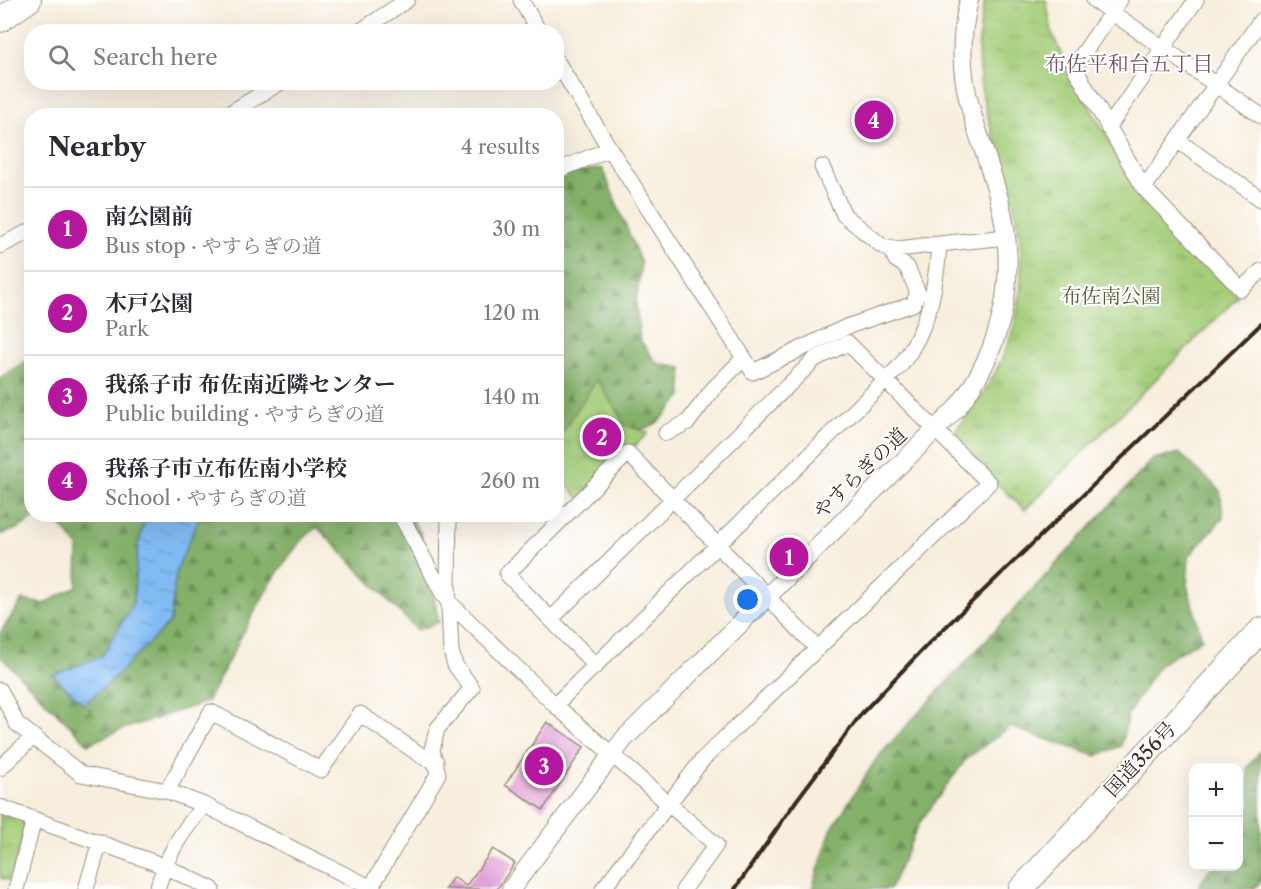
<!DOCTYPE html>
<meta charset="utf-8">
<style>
body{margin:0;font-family:"Libre Caslon Text","Noto Serif JP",serif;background:#f2f2f3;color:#2b2b33}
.controls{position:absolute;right:18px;bottom:18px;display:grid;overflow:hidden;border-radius:12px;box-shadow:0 6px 24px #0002}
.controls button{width:54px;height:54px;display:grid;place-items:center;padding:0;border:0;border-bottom:2px solid #e1e1e2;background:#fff;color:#2b2b33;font:30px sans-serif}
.you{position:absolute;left:748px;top:600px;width:21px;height:21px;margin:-15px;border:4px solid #fff;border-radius:50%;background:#1a73e8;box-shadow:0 0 0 9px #1a73e833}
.badge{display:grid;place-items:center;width:39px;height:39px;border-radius:50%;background:#b5179e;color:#fff;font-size:20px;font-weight:700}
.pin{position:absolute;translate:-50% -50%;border:3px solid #fff;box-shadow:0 2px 6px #0006}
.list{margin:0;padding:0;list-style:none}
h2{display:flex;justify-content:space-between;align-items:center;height:78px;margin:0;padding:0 24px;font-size:26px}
h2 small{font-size:20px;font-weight:400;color:#7c7c81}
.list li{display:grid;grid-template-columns:39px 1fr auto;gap:18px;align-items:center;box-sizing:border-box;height:84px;padding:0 24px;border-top:2px solid #e1e1e2}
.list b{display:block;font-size:22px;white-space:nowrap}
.list p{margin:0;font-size:20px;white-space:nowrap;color:#7c7c81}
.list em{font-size:20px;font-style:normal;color:#7c7c81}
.icon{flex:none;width:33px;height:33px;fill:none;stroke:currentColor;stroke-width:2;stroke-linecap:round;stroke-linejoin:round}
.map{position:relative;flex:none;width:1261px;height:889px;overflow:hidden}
.search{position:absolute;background:#fff;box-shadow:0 6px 24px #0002;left:24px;top:24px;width:540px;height:66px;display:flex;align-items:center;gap:15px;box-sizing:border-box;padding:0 21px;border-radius:24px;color:#7c7c81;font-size:22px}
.panel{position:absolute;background:#fff;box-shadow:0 6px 24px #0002;left:24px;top:108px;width:540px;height:414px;border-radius:24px}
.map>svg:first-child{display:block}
.forest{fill:url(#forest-firs);stroke:#606e44;stroke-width:1.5}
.park{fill:url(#park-tufts);stroke:#707c4c;stroke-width:1.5}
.water{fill:url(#water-ripples);stroke:#5e7288;stroke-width:1.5}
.building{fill:#e1a0d7}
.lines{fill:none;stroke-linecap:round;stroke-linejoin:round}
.minor-casing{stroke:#998c7e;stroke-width:17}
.tertiary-casing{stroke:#998c7e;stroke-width:20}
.trunk-casing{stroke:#998c7e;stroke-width:26}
.minor{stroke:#fff;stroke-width:15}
.tertiary{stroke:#fff;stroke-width:18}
.trunk{stroke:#fff;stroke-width:24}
.rail{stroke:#3b2a1e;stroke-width:4}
.labels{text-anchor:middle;stroke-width:4.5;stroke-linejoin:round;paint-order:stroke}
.park-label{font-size:20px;fill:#5b5b3a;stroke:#fff}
.street-label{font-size:20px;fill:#3b2a1e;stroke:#fff}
.neighbourhood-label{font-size:21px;fill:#75535f;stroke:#fff}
</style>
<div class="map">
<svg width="1261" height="889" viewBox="0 0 1261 889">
<defs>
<pattern id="forest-firs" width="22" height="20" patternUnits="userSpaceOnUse" patternTransform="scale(1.5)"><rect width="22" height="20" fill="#84b16a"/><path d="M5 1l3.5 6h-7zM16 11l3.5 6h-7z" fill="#6d9057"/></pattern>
<pattern id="park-tufts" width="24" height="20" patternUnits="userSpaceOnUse" patternTransform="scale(1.5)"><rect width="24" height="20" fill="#a5ce7a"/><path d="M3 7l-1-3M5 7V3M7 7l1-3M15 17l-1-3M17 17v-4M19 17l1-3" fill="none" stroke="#8fb169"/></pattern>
<pattern id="water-ripples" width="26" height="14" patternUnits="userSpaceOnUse" patternTransform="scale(1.5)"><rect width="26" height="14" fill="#81bbf3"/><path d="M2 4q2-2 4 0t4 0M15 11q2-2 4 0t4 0" fill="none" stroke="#6b98c4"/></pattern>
</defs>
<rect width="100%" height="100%" fill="#fff"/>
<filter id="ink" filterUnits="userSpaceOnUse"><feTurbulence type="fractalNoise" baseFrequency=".0167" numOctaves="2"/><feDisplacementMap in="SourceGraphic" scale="12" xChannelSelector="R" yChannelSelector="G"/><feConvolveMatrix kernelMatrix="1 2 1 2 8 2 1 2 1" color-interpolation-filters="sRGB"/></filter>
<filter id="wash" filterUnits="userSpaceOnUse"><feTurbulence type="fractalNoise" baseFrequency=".008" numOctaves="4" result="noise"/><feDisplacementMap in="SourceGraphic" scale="24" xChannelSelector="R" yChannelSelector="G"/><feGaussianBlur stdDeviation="1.35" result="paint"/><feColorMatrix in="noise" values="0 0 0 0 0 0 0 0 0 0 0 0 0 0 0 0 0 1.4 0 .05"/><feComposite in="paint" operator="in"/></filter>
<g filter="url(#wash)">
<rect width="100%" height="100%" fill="#f7eedd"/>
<path class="forest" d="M602,168l39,95 -5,41 4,36 17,23 25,5v28c-8,8 -17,22 -27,28 -26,14 -69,7 -98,17l-1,-269 8,2z
M31,358l1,156 7,1 -20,13 -19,7v-157z
M1179,453l41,37 3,28 -34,38 -2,29 15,54 -42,25 -32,50 -7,32 -25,10 -86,-29 -44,32 -46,63 -30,67h-78l19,-59 46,-72 276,-299z
M51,514l96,1 -9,30 -5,59 -31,52 -49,19 31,29 86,-81 6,-51 24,-57h209l12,19 18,88 -22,8 -100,-103c-38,25 -86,132 -110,175l-87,28 -32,14 -88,-88v-23l22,-33 22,4 33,-18 1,-40z
M1261,750v131l-7,8h-57l14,-22 27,-1 1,-42 12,-19 -4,-37z"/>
<path class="park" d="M985,0h61l6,33 19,42 70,120 97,102 -213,213 -76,-72c75,-85 89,-163 55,-269 -20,-63 -35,-102 -19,-169z
M597,379l28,46 23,8 -67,67 -24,-26v-33z
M0,814l23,7 2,5 -14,55 -11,-3z"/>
<path class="water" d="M147,514l53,1 -24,57 -6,50 -62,62 -24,20 -31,-29 49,-19 31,-52 5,-59z"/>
<g id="blocks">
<path class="building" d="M547,722l37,25 -41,63 -38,-25z
M493,849l22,14 -18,26h-52l8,-12 13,9z"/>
</g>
</g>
<g filter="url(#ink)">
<use href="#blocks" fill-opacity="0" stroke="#998c7e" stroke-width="1.5"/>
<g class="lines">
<g class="minor-casing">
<path id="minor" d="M521,0l18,32
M1094,0l167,116
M1120,0l-46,67 70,121 97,101 20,-18
M359,32l48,-32
M556,60l54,89 143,223 93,-45 67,-23 5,-11 -11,-26 -11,-7 -6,-12
M225,116l56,-34
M1108,128l88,-128
M1178,141l83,58
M822,167l22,48 38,31 17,3 40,-5
M556,171l54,-22
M1144,188l117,-168
M0,246l32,-16
M666,433l22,-11 25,-33 31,-31
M400,514l44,82 6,7 105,102 161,140 -32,44
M551,619l264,-260 33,-16 141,140 -286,276 -100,130
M596,666l-89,-92 121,-121 190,196
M0,690l17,34 64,50 86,17 37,14 170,84
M555,705l346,-340c28,-38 35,-76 38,-121l68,-7
M0,768l32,-30
M167,791l44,-79 110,58 39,-56 65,44 11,3
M0,807l164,59 48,23
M371,887l67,-113 -6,-24 5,-21 35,-41 -17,-23 -4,-14 -3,-66 1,-71
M16,889l18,-70
M86,889l14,-47
M157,889c12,-38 22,-53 47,-84"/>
</g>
<g class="tertiary-casing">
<path id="tertiary" d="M511,889l113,-150 332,-330c48,-61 63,-135 43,-210 -20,-74 -50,-118 -30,-199"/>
</g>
<g class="trunk-casing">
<path id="trunk" d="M0,20l29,-20
M1021,889l240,-259"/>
</g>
<use href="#minor" class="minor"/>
<use href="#tertiary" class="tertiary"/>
<use href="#trunk" class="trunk"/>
<path class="rail" d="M735,889l61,-88 66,-88 67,-70 332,-319"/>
</g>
</g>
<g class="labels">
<g class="park-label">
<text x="1111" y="303">布佐南公園</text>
</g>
<g class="street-label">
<text transform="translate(860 473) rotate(-44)" y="7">やすらぎの道</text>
<text transform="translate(1140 759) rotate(-47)" y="7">国道356号</text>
</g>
<g class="neighbourhood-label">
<text x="1129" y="71">布佐平和台五丁目</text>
</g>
</g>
</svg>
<div class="controls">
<button>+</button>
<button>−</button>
</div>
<div class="you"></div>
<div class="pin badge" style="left:789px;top:557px">1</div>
<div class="pin badge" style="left:602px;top:437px">2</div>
<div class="pin badge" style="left:544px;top:766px">3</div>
<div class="pin badge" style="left:874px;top:120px">4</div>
<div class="search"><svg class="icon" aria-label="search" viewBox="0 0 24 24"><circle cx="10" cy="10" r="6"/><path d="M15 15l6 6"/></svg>Search here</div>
<section class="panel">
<h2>Nearby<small>4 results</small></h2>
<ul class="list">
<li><span class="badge">1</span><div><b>南公園前</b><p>Bus stop · やすらぎの道</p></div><em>30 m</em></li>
<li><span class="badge">2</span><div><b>木戸公園</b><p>Park</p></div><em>120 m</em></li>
<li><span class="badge">3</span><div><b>我孫子市 布佐南近隣センター</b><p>Public building · やすらぎの道</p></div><em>140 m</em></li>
<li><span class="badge">4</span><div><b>我孫子市立布佐南小学校</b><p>School · やすらぎの道</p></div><em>260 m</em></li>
</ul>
</section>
</div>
